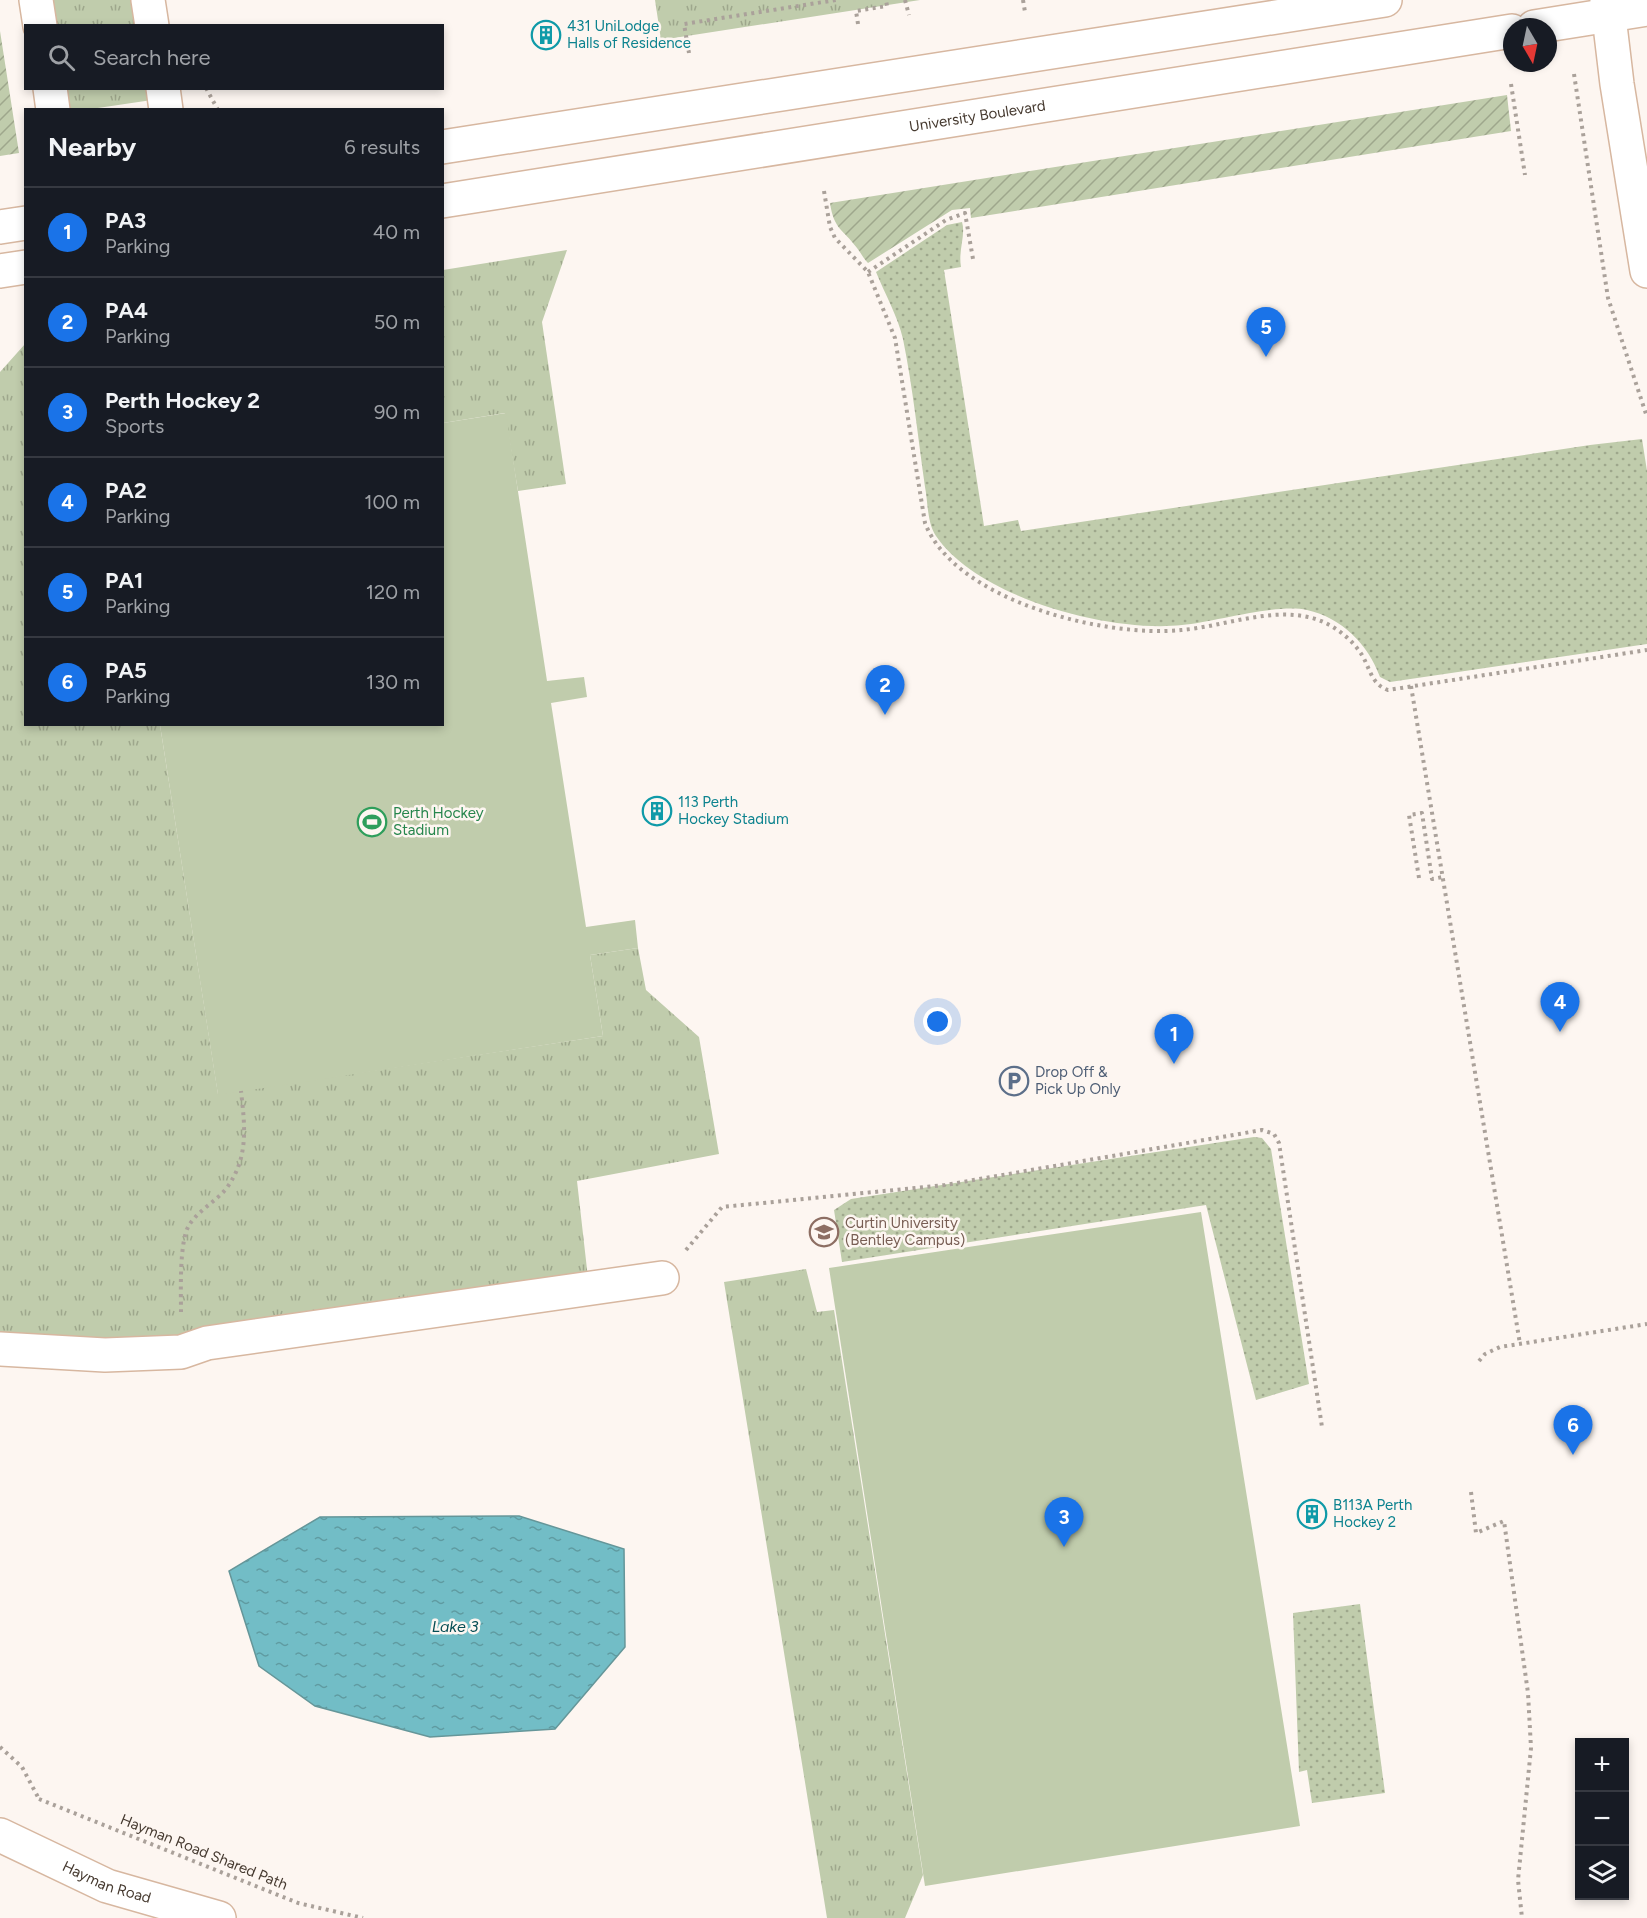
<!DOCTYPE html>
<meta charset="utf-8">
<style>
body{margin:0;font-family:Figtree,sans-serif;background:#242831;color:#f1f3f6}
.controls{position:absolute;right:18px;bottom:18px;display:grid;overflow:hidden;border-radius:0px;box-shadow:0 3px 9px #0003}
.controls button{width:54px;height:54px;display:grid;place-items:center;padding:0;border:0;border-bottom:2px solid #363941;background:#171b24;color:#f1f3f6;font:30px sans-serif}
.compass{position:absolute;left:1503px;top:18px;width:54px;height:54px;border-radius:50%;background:#171b24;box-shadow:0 3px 9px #0003;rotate:171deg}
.you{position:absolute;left:938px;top:1022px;width:21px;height:21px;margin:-15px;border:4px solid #fff;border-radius:50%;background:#1a73e8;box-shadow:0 0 0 9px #1a73e833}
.badge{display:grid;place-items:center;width:39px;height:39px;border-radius:50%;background:#1a73e8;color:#fff;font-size:20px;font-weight:700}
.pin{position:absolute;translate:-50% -50px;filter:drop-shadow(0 2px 3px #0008)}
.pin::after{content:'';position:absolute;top:32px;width:21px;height:18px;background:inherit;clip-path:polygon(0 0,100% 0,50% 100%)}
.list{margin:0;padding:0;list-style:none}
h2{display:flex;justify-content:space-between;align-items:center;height:78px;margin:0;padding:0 24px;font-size:26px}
h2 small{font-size:20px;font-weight:400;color:#9ea1a6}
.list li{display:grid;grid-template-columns:39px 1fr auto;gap:18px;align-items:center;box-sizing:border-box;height:90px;padding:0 24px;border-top:2px solid #363941}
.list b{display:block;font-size:22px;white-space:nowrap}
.list p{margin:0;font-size:20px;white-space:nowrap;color:#9ea1a6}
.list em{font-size:20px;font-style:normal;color:#9ea1a6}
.icon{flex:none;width:33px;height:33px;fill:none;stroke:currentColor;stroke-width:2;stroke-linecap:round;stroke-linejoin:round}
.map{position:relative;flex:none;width:1647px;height:1918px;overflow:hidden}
.search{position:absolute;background:#171b24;box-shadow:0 3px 9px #0003;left:24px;top:24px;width:420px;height:66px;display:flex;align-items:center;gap:15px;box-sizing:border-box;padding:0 21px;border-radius:0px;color:#9ea1a6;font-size:22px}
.panel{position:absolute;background:#171b24;box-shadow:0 3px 9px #0003;left:24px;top:108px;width:420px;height:618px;border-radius:0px}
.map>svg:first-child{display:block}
.grass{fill:url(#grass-dots)}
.park{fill:url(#park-tufts)}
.garden{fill:url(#garden-furrows)}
.pitch{fill:#c0ccac}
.water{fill:url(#water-ripples);stroke:#659699;stroke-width:1.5}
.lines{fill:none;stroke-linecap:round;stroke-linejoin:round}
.minor-casing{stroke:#d7b7a0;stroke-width:36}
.major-casing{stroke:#d7b7a0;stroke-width:36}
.path{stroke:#aaa19a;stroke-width:4;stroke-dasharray:3 4.5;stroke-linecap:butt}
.minor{stroke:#fff;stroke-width:33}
.major{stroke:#fff;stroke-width:33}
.labels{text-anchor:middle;stroke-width:5;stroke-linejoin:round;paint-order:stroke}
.culture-label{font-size:15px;fill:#0d838f;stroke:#fdf6f1;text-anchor:start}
.street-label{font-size:15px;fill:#463a30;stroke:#fdf6f1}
.leisure-label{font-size:15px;fill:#27864d;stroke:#fdf6f1;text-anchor:start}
.service-label{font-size:15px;fill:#4e5e75;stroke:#fdf6f1;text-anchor:start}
.education-label{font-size:15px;fill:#785e54;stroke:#fdf6f1;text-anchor:start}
.water-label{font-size:16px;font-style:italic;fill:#064d54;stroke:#fdf6f1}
</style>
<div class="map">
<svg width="1647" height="1918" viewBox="0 0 1647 1918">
<defs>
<pattern id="grass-dots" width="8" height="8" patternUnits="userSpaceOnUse" patternTransform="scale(1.5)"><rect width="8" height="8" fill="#c0ccac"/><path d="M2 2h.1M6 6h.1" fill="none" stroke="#9ea78c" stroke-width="1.8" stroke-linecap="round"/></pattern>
<pattern id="park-tufts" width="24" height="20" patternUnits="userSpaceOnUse" patternTransform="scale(1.5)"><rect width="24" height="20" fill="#c0ccac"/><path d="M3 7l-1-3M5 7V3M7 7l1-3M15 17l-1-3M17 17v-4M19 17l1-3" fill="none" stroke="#9ea78c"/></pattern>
<pattern id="garden-furrows" width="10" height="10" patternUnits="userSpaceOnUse" patternTransform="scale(1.5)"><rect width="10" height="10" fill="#c0ccac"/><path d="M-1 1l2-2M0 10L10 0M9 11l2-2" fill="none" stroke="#9ea78c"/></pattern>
<pattern id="water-ripples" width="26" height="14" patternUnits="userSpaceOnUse" patternTransform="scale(1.5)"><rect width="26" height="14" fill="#72bdc6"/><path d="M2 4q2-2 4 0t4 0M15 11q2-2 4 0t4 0" fill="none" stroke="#5f9ba1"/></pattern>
</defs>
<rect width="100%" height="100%" fill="#fdf6f1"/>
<path class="grass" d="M962,222c4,13 -4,28 -1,45l-17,3 40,256 34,-6 3,11 569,-86 52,-6 5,32v173l-257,38 -10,-5c-12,-33 -38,-59 -73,-67 -30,-7 -92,12 -125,15 -72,8 -204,-27 -246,-89 -9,-13 -8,-34 -11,-49 -7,-49 -12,-99 -22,-148 -5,-22 -18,-45 -27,-67l71,-47z
M1254,1137l8,1 9,11 38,235 -53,16 -50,-195 -364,57 -8,-52 17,-11z
M1360,1604l25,189 -73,10 -5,-33 -8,2 -6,-159z"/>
<path class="park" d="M47,0h89l4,25h-88z
M655,0h265l-259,40z
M62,89h88l2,11 -61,9h-25z
M567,250l-25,72 24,162 -48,7 -13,-78 -62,10v-153z
M25,344l1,380 134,1 58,369 385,-58 -13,-81 48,-7 8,42 53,47 20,117 -142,27 11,97 -427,62 -161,-4v-964z
M806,1269l11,43 17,-2 89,565 -18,43h-78l-103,-636z"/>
<path class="garden" d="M0,31l19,122 -19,3z
M1507,95l4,36 -540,87 -1,-10 -18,2 -84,53c-5,-5 -7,-10 -11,-15 -14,-19 -23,-18 -27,-45z"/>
<path class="pitch" d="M506,413l41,268 37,-4 3,20 -36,6 35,224 49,-7 3,28 -48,7 13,81 -385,59 -58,-370 282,-1 1,-301z
M1201,1212l99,614 -375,60 -96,-618z"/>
<path class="water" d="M519,1516l105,33 1,98 -70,82 -125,8 -115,-31 -56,-40 -30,-95 91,-54z"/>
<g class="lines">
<g class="minor-casing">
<g id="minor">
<path d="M36,0l4,26"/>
<path d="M148,0l4,26"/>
<path d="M1607,0l10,84 30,187"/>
<path d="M1534,27l113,-18"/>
<path d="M50,88l3,22"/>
<path d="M163,88l3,22"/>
<path d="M442,147l943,-147"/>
<path id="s1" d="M442,201l1070,-170"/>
<path d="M0,227l26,-4"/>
<path d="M0,271l26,-4"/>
<path d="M0,1349l105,6 76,-3 26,-9 455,-65"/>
</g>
</g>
<g class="major-casing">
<g id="major">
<path id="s2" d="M0,1835l107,51 112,32"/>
</g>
</g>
<path class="path" d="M905,0l4,15
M1023,0l2,12
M858,24l-2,-13 31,-5 -1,-6
M689,53l-5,-29 152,-24
M1574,74l34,224 39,119
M1511,84l14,91
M206,88l12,22
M824,191l6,36 5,11 33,34 27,66 30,185c30,78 180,115 256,107 40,-3 86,-22 127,-13 20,4 40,18 52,35 10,14 10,32 28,38l259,-40
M868,272l78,-52 19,-7 8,46
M1411,686l109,658
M1419,878l-10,-63 13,-2 10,66 11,-2
M686,1250l36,-43 223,-22 317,-55 12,4 5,9 43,284
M181,1312c0,-20 -2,-70 8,-87 10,-15 26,-23 37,-36 23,-31 19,-62 15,-98
M1479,1361l6,-7 15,-7 147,-23
M1471,1492l5,41 28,-12 24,172 3,55 -13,132 4,38
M0,1747l22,20 17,32
M39,1799l259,104 65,15"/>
<use href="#minor" class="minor"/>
<use href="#major" class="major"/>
</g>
<defs>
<g id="building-ring" transform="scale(1.5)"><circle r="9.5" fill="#fdf6f1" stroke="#0f9aa8" stroke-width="1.5"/><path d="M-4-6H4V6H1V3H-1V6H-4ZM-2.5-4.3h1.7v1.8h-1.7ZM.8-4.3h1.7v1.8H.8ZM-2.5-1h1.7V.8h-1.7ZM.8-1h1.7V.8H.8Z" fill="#0f9aa8"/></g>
<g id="stadium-ring" transform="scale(1.5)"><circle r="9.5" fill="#fdf6f1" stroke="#2e9e5b" stroke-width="1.5"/><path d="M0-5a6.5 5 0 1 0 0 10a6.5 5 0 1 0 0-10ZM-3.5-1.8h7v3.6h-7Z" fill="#2e9e5b"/></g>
<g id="parking-ring" transform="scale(1.5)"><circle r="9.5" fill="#fdf6f1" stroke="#5c6f8a" stroke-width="1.5"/><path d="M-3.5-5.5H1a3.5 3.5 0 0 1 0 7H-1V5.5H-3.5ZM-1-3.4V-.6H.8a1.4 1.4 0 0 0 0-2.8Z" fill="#5c6f8a"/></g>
<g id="university-ring" transform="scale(1.5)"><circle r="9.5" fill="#fdf6f1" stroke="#8d6e63" stroke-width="1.5"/><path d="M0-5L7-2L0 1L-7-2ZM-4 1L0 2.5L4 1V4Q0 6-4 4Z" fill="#8d6e63"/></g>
</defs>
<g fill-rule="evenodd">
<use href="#building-ring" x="546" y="35"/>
<use href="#building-ring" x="657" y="811"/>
<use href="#stadium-ring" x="372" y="822"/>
<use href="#parking-ring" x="1014" y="1081"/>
<use href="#university-ring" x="824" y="1232"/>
<use href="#building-ring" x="1312" y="1514"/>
</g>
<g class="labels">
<g class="culture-label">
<text x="567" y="31">431 UniLodge<tspan x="567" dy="17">Halls of Residence</tspan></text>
<text x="678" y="807">113 Perth<tspan x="678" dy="17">Hockey Stadium</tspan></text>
<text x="1333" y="1510">B113A Perth<tspan x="1333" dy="17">Hockey 2</tspan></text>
</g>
<g class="street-label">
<text dy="5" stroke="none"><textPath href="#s1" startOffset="542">University Boulevard</textPath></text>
<text transform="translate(204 1852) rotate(22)" y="5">Hayman Road Shared Path</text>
<text dy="5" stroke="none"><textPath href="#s2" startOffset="117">Hayman Road</textPath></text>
</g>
<g class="leisure-label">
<text x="393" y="818">Perth Hockey<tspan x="393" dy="17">Stadium</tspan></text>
</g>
<g class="service-label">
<text x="1035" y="1077">Drop Off &amp;<tspan x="1035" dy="17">Pick Up Only</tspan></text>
</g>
<g class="education-label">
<text x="845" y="1228">Curtin University<tspan x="845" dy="17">(Bentley Campus)</tspan></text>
</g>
<g class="water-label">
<text x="455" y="1632">Lake 3</text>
</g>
</g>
</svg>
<div class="controls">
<button>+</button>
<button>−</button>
<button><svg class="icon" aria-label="layers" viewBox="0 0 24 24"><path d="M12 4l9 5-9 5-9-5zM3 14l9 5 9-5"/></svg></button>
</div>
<svg class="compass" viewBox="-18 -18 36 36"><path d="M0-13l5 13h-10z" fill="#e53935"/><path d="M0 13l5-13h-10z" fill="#9ea1a6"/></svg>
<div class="you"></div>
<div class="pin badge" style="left:1174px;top:1064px">1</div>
<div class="pin badge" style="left:885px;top:715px">2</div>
<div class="pin badge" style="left:1064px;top:1547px">3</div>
<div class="pin badge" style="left:1560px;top:1032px">4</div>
<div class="pin badge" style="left:1266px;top:357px">5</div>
<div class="pin badge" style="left:1573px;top:1455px">6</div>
<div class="search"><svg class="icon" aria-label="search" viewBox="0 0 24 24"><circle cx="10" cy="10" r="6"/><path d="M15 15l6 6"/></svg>Search here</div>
<section class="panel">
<h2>Nearby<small>6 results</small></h2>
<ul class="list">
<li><span class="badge">1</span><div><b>PA3</b><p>Parking</p></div><em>40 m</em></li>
<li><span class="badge">2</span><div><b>PA4</b><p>Parking</p></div><em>50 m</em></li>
<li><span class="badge">3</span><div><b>Perth Hockey 2</b><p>Sports</p></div><em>90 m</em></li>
<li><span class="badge">4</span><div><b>PA2</b><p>Parking</p></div><em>100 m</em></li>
<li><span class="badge">5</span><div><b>PA1</b><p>Parking</p></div><em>120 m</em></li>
<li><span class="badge">6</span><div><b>PA5</b><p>Parking</p></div><em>130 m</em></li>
</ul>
</section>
</div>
